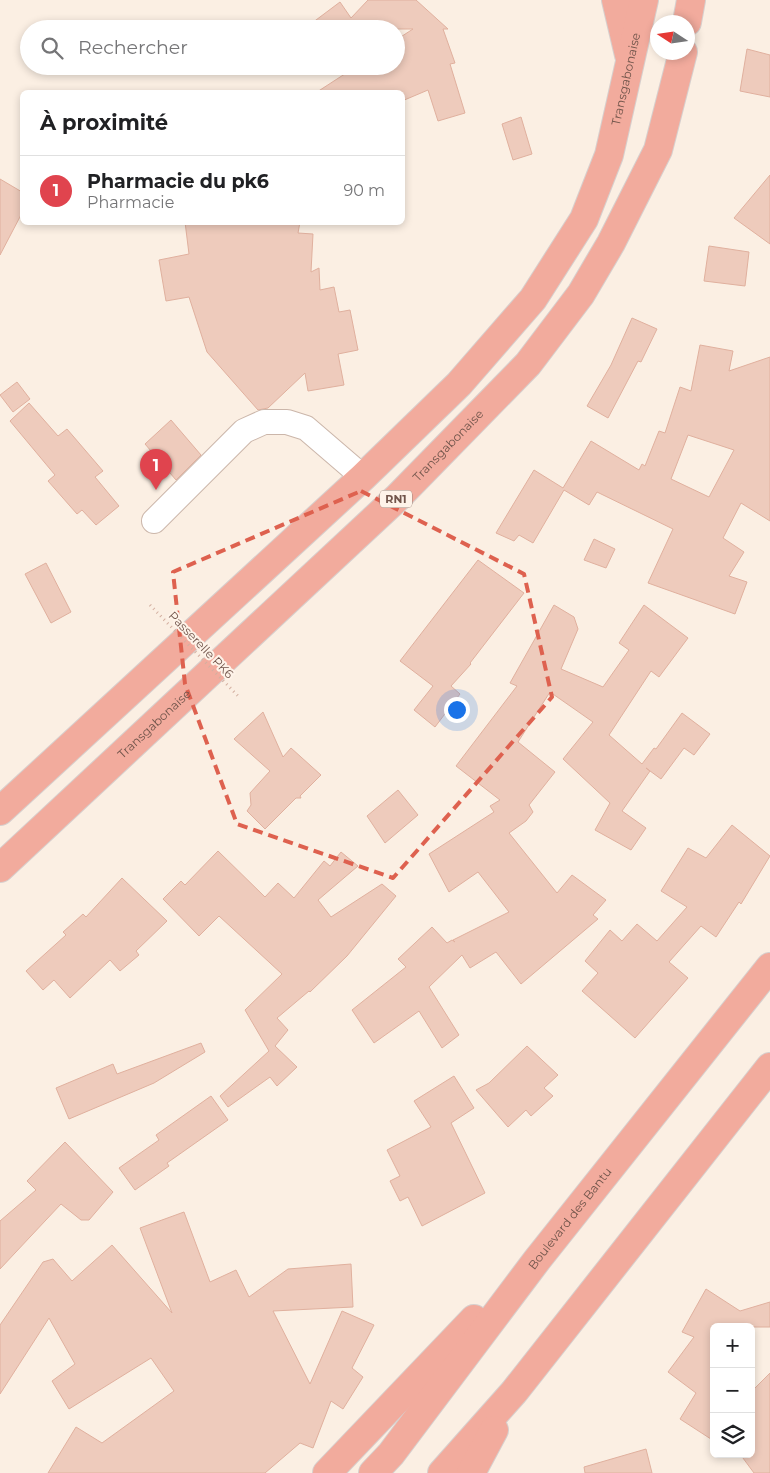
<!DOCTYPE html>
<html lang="fr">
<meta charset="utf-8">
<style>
body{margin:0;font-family:Montserrat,sans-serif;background:#f2f2f2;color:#202124}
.controls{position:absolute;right:15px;bottom:15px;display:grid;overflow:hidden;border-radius:8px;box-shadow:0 2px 8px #0003}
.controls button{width:45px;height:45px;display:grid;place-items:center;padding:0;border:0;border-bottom:1px solid #e0e0e0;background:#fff;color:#202124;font:25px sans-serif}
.compass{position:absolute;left:650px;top:15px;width:45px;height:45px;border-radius:50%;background:#fff;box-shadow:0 2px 8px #0003;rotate:282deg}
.you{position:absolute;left:456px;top:709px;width:18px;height:18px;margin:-12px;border:4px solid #fff;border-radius:50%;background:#1a73e8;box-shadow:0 0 0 8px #1a73e833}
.badge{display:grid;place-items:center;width:32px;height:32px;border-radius:50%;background:#0f766e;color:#fff;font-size:16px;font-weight:700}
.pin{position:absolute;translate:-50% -41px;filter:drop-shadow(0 1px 2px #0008)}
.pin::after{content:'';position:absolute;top:26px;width:18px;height:15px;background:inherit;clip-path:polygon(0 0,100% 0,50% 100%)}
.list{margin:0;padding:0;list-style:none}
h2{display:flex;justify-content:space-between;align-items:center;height:65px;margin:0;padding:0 20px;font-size:21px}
h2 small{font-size:16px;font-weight:400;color:#757577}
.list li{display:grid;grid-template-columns:32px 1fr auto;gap:15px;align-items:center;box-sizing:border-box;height:70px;padding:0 20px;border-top:1px solid #e0e0e0}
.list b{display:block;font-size:19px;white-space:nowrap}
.list p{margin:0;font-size:16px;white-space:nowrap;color:#757577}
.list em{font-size:16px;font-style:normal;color:#757577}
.icon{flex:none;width:28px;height:28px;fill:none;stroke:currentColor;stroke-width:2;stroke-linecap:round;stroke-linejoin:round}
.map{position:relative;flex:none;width:770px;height:1473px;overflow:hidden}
.search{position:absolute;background:#fff;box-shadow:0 2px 8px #0003;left:20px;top:20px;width:385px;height:55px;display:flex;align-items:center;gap:12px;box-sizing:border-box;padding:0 18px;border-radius:28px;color:#757577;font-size:19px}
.panel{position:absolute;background:#fff;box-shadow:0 2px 8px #0003;left:20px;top:90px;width:385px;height:135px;border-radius:8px}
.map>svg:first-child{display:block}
.building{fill:#eecbbc;stroke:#e0b09e;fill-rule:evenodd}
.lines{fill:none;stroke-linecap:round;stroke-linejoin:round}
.street-casing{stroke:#cbb6aa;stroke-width:26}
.highway-casing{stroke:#d7cfcd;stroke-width:30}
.street{stroke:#fff;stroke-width:24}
.highway{stroke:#f2ab9d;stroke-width:28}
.path-bridge{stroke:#d3afa0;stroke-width:3;stroke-dasharray:1 4;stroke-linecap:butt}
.marked{fill:none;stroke:#de614f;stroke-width:4;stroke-dasharray:10 6;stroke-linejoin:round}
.labels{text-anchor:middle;stroke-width:4;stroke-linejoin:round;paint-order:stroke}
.shield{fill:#fef3e9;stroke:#9b847a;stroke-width:1}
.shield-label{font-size:11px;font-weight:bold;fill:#71554b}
.street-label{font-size:12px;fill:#71554b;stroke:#fef3e9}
</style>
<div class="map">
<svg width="770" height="1473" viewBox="0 0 770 1473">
<rect width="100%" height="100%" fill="#fbefe3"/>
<path class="building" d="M368,0h48l32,29h-5l12,34 -5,1 15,49 -27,8 -10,-31 -26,11v-9h-85l40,-26h39v-26l17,-11h-109l36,-27 11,16z
M747,49l23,6v42l-30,-6z
M521,117l11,37 -19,6 -11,-36z
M770,175v69l-36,-26z
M0,179l22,13v21l-22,42z
M185,222h115l-2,11 15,1 -2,38 8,-4 1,22 14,-3 5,25 11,-2 8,40 -20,4 6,31 -36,6 -3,-18 -37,35 -10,2 -51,-58 -18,-55 -23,4 -7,-41 30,-6z
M709,246l40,6 -4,34 -41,-5z
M632,318l25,11 -16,33 -3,-1 -30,57 -21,-12 24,-41z
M700,345l33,6 -4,20 41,-14v164l-29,-18 -18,35 21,14 -15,24 18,6 -12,32 -87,-31 25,-54 -76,-37 -8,13 -25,-15 -31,53 -14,-8 -5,6 -18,-8 38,-63 29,18 28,-47 48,29 3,-6 3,2 14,-35 6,2 15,-46 11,4zM688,435l46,15 -25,47 -38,-18z
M17,382l13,17 -17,13 -13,-17z
M29,403l29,33 9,-7 36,42 -8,6 24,29 -23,19 -14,-15 -5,4 -29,-33 7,-6 -45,-54z
M171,420l30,35 -25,25 -31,-36z
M594,539l21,10 -9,19 -22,-8z
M478,560l46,33 -54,70 1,1 -20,22 9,8 -25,33 -21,-17 19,-24 -33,-25z
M46,563l25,49 -20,11 -26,-49z
M554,605l20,12 4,12 -17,40 42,18 26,-37 -10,-7 25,-38 44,33 -29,39 -8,-6 -42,64 33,29 12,-16 2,1 26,-36 28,21 -16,21 -10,-7 -23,31 -15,-11 4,3 -28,40 24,17 -15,22 -36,-20 15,-27 -47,-44 30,-37 -43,-30 -32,50 37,30 -26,33 4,7 -7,9 -17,12 48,60 15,-18 34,25 -13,15 5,4 -77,65 -25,-32 -26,16 -8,-13 -33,32 30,48 -17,13 -23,-37 -45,32 -22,-33 54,-43 -8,-8 34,-32 15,16 5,-3 3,2 -2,-2 56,-28 -31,-40 -29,20 -20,-38 65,-42 -4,-6 10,-6 -44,-34 61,-80 -7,-3z
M263,712l20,45 8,-9 30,27 -21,21 1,2h-5l-31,31 -18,-18 4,-6 -1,-12 20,-22 -36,-32z
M398,790l20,25 -33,28 -18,-27z
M732,825l38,31 -29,48 -2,-2 -23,35 -15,-11 -32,36 19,16 -53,60 -53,-47 16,-18 -13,-12 25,-31 12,11 15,-17 20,17 30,-34 -26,-16 27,-43 18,10z
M218,851l47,46 13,-14 16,15 30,-37 6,5 11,-14 17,14 -40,34 13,17 51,-33 14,12 -49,60 -37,36 -1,-1 -32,27 11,12 -13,16 22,21 -20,19 -7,-9 -42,30 -8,-11 49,-45 -24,-41 37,-36 -63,-58 -20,20 -36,-37 18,-18 4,4z
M122,878l45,43 -31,30 3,4 -19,16 -10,-11 -40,38 -16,-18 -11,10 -17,-19 40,-36 -3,-3 20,-18 3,3z
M201,1043l4,9 -51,31 -85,36 -13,-31 57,-24 4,10z
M527,1046l31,29 -14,13 9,8 -22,20 -5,-6 -18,17 -32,-37 13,-7z
M454,1076l20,32 -23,15 34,70 -63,33 -14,-29 -8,4 -10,-20 10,-5 -13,-26 44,-23 -17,-26z
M211,1096l17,24 -61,43 2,3 -34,24 -16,-22 40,-28 -3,-5z
M65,1142l48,50 -24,28h-8l-20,-16 -61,65v-48l36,-31 -9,-9z
M184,1212l26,70 26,-12 13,27 39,-28 63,-5 2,43 -80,4 37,73 32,-73 32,14 -22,43 11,9 -20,32 -12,-8 -18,47 -13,-5 -35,30h-217l28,-46 26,16 72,-52 -23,-33 -82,51 -17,-28 23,-17 -26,-46 -49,76v-69l43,-63 10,-3 19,22 40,-36 60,68 -32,-85z
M706,1289l34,22 30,-9v25h-56v114l-34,-22 16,-26 -28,-21 26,-35 -12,-5z
M770,1373v100h-16l-14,-19h11v-62z
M646,1449l6,24h-67l-1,-6z"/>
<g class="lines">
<g class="street-casing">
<path id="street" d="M154,521l90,-90 20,-9h23l19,6 57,49"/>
</g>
<g class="highway-casing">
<g id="highway">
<path d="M616,0l13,55"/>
<path d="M687,22l4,-22"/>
<path id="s1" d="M0,811l363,-334 96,-93 74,-85 51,-80 25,-64 35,-155"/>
<path id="s2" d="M0,868l398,-371 130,-133 53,-70 30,-51 47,-93 25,-98"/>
<path d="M327,1473l147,-154"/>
<path id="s3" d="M373,1473l18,-19 146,-194 233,-293"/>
<path d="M442,1473l72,-81 256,-325"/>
<path d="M471,1473l23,-43"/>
</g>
</g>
<use href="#street" class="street"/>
<use href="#highway" class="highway"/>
<path class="path-bridge" d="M150,605l89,92"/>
</g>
<path class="marked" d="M361,491l163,83 28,123 -159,181 -156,-54 -52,-140 -12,-112z"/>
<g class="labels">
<rect class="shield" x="380" y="490.5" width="32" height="17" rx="4"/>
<g class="shield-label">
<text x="396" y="503">RN1</text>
</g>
<g class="street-label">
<text dy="4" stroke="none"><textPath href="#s1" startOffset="981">Transgabonaise</textPath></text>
<text dy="4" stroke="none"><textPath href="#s2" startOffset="616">Transgabonaise</textPath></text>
<text transform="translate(201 645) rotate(46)" y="4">Passerelle PK6</text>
<text dy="4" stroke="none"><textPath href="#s2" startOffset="211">Transgabonaise</textPath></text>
<text dy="4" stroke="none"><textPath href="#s3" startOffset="322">Boulevard des Bantu</textPath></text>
</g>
</g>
</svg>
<div class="controls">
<button>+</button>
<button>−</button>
<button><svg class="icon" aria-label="layers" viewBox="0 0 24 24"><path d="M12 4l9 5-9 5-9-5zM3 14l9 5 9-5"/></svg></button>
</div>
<svg class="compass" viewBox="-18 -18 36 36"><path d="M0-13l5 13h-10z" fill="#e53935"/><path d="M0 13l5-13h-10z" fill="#757577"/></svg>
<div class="you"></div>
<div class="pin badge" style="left:156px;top:490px;background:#e0444e">1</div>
<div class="search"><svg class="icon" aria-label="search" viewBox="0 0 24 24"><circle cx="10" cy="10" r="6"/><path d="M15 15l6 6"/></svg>Rechercher</div>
<section class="panel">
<h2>À proximité<small></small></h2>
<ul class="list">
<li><span class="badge" style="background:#e0444e">1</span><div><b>Pharmacie du pk6</b><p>Pharmacie</p></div><em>90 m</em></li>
</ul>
</section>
</div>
